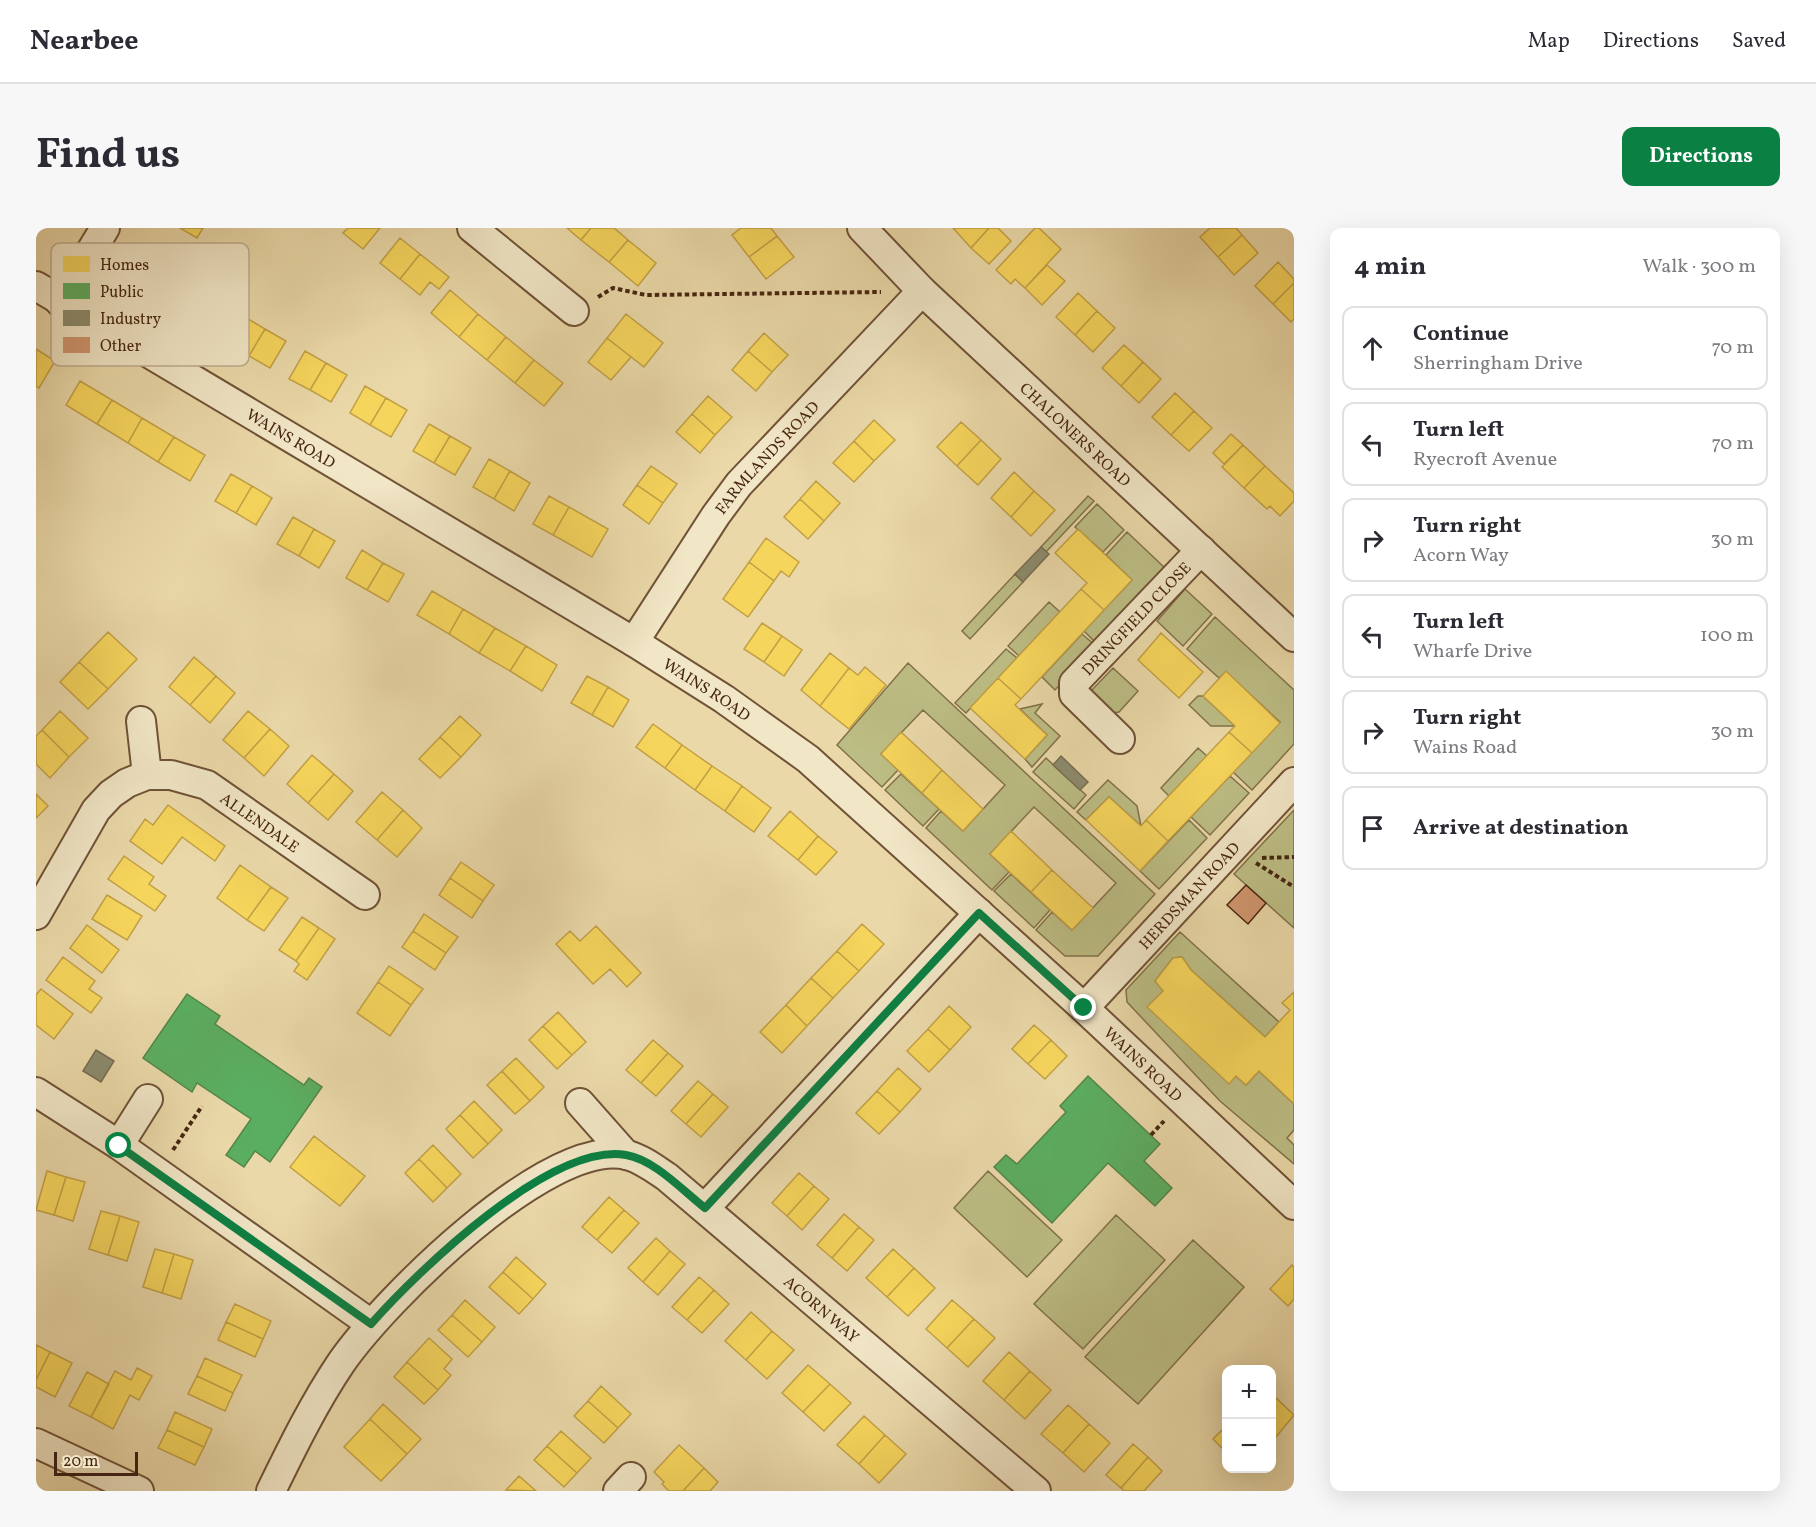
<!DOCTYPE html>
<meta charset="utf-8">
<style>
body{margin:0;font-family:Vollkorn,serif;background:#f7f7f7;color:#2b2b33}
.controls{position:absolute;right:18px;bottom:18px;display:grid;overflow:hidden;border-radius:12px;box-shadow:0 6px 24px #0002}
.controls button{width:54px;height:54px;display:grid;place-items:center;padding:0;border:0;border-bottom:2px solid #e1e1e2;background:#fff;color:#2b2b33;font:30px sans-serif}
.scale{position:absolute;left:18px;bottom:15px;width:84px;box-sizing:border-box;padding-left:6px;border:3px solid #472611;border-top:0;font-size:16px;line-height:21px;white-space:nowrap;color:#472611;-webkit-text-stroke:4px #f1e6c6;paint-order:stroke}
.stop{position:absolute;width:18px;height:18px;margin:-14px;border:4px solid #0b8043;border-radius:50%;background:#fff}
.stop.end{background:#0b8043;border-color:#fff;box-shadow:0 2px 6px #0008}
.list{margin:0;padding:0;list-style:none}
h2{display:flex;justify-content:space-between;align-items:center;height:78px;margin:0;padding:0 24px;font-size:26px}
h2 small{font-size:20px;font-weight:400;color:#7c7c81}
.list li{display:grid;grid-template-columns:39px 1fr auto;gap:18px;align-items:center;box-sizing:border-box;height:84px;margin:0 12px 12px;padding:0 12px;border:2px solid #e1e1e2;border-radius:12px}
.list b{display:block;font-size:22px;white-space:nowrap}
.list p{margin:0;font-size:20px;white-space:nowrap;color:#7c7c81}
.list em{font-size:20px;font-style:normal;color:#7c7c81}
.icon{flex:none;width:33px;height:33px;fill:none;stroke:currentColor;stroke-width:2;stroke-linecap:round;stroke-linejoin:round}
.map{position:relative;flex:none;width:1258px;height:1263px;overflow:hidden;border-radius:12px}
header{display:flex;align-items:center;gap:36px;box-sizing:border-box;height:84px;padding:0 30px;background:#fff;border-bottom:2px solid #e1e1e2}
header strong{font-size:28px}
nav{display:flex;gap:33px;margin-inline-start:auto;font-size:21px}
.intro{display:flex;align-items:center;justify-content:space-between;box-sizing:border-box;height:144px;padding:0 36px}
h1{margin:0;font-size:42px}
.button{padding:15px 27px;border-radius:12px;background:#0b8043;color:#fff;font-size:21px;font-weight:700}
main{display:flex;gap:36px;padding:0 36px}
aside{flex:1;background:#fff;border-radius:12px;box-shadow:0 6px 24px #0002}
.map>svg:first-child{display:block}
.green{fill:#bcbd84;stroke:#82724a;stroke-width:1.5}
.homes{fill:#f6d55c;stroke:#c2a046;stroke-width:1.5}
.public{fill:#5aae61;stroke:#548549;stroke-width:1.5}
.industry{fill:#8c8c6e;stroke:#776d52;stroke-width:1.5}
.building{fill:#d1966f;stroke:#472611;stroke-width:1.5}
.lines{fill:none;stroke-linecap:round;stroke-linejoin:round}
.minor-casing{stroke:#705237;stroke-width:32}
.path{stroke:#472611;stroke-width:4;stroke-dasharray:4.5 3;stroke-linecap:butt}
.minor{stroke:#f1e6c6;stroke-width:28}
.route{stroke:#0b8043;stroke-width:8}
.labels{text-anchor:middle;stroke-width:6;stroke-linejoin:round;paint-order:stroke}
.street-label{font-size:16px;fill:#472611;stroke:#f1e6c6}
.key{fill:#f1e6c6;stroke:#beac90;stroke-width:1.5}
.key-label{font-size:16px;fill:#472611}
</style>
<header>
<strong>Nearbee</strong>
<nav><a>Map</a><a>Directions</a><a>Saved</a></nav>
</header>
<div class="intro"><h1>Find us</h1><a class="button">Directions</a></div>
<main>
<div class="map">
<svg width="1258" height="1263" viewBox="0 0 1258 1263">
<rect width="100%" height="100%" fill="#ead8a8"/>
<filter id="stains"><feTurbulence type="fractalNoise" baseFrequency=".00333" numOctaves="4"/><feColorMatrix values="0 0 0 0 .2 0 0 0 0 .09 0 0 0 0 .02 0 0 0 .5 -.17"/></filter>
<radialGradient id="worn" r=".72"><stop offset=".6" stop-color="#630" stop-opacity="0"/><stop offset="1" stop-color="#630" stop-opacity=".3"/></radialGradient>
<path class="green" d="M1052,268l6,5 -48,51 -5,-5z
M1061,276l27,26 -21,22 -28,-25z
M1091,304l39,37 -69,75 -13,-13 48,-51 -26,-25z
M979,346l8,8 -53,57 -8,-8z
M1149,361l27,25 -29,32 -26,-25z
M1013,374l11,10 -41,44 -11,-10z
M1179,389l79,73v54l-42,46 -19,-18 47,-50 -54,-50 -7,6 -32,-29z
M1046,406l14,12 -41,44 -13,-13z
M970,421l11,9 -51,55 -11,-10z
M872,435l247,231 -57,62h-33l-29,-26 16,-18 20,18 44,-47 -82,-76 -44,47 19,18 -17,18 -66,-62 15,-17 22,20 42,-46 -82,-75 -42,44 17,16 -16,17 -45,-42z
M1077,440l25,23 -19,21 -12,2 -16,-23z
M1162,468h5l32,30h-24l-22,-21z
M1006,476l-7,9 25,23 -28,31 -7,-8 22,-24 -27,-26z
M1162,520l9,8 -38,40 -8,-8z
M1010,530l40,37 -12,14 -41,-37z
M865,546l38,35 -16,17 -38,-36z
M1194,548l19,17 -39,42 -19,-18z
M1072,552l29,26 4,20 -32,-29 -23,23 -9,-8z
M1258,582v118l-60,-54z
M1153,592l18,18 -48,51 -19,-18z
M975,646l39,36 -16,18 -40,-37z
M1144,704l99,90 -14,15 -74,-67 -9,-13 -9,1 -18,23 81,95 10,9 13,-14 35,33v26l-7,8 7,7v19l-74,-63 -93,-99 -1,-12z
M952,943l74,69 -35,37 -73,-69z
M1080,987l49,45 -82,89 -49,-45z
M1157,1012l51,47 -106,117 -53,-47z"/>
<path class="homes" d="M144,0h23l-6,10z
M312,0h32l-17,21 -20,-16z
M531,0h24l-10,12z
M555,0h23l14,12 -19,22 -28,-22z
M705,0h30l6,8 -28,21 -17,-22z
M917,0h36l-18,20z
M953,0h9l13,13 -22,23 -18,-16z
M999,0h4l22,21 -36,39 -10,-9 -4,5 -15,-14z
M1174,0h26l6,7 -24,22 -18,-20z
M1206,7l16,18 -24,22 -16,-18z
M741,8l17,21 -28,22 -17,-22z
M364,10l20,16 -20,25 -20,-16z
M592,12l28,23 -18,23 -29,-24z
M384,26l29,23 -10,12 -9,-7 -10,13 -20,-16z
M1242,34l16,17v4l-21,21 -18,-18z
M1011,37l18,16 -23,24 -17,-17z
M1258,55v36l-3,3 -18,-18z
M414,62l28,24 -19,23 -28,-24z
M1042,65l19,18 -22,24 -19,-18z
M1061,83l18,17 -22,24 -18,-17z
M442,86l28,23 -19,23 -28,-23z
M590,86l37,29 -19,24 -37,-29z
M209,89l20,12 -16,27 -20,-12z
M229,101l21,12 -16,27 -21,-12z
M728,105l24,22 -16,17 -24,-21z
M470,109l28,23 -19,23 -28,-23z
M571,110l24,19 -20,23 -23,-18z
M1088,117l19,17 -22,24 -19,-18z
M0,121l19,12 -16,27 -3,-2z
M269,123l21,12 -16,27 -21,-11z
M712,123l24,21 -16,19 -24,-21z
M498,132l29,23 -19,23 -29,-23z
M1107,134l18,17 -22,24 -18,-17z
M290,135l21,12 -16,27 -21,-12z
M44,153l32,19 -15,24 -31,-19z
M329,158l21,12 -16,27 -20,-12z
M1139,165l19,18 -23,24 -19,-18z
M672,168l24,21 -17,18 -23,-21z
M350,170l21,12 -16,27 -21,-12z
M76,172l30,18 -14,25 -31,-19z
M1158,183l18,17 -23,23 -18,-16z
M656,186l23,21 -15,18 -24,-21z
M106,190l32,19 -16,25 -30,-19z
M838,192l21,20 -21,21 -20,-20z
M925,194l20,18 -24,26 -20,-19z
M393,196l21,12 -16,27 -21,-12z
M1195,206l12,11 -19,19 -11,-11z
M414,208l21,12 -16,27 -21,-12z
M138,209l31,18 -15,26 -32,-19z
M945,212l20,19 -23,26 -21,-19z
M818,213l20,20 -20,21 -21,-19z
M1207,217l22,21 -21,22 -22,-21z
M453,231l21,12 -16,28 -21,-12z
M615,238l26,18 -14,19 -26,-18z
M1229,238l29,27v8l-14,15 -10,-10 -3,3 -23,-21z
M474,243l20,12 -16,28 -20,-12z
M978,244l20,19 -23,26 -20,-19z
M195,246l21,12 -16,27 -21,-12z
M780,253l24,22 -16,18 -24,-22z
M601,257l26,18 -14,21 -26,-19z
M216,258l20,12 -16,27 -20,-12z
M998,263l21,19 -24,26 -20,-19z
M513,268l20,11 -16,28 -20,-11z
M764,271l24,22 -16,18 -24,-22z
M533,279l39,22 -16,28 -39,-22z
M257,289l21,12 -15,27 -22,-12z
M278,301l21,12 -16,27 -20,-12z
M1042,301l54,51 -28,30 -23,-21 6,-6 -32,-30z
M730,310l33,24 -10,15 -8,-6 -7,10 -25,-19z
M326,322l21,13 -16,27 -21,-12z
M713,334l25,19 -26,36 -25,-18z
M347,335l21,11 -16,28 -21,-12z
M1045,361l23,21 -83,89 -23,-21z
M396,363l31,18 -14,25 -32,-19z
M427,381l32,19 -16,25 -30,-19z
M726,395l20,13 -18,26 -20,-13z
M459,400l31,18 -16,25 -31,-18z
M72,404l29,27 -29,30 -29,-27z
M1125,405l42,39 -24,26 -41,-38z
M746,408l20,14 -18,26 -20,-14z
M490,418l31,19 -15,26 -32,-20z
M794,425l19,15 -29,38 -19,-16z
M158,429l22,19 -26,29 -21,-18z
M43,434l29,27 -20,20 -28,-27z
M829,439l21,18 -37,44 -29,-23 29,-38 9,7z
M1190,443l54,52 -28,30 -23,-21 6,-6 -32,-30z
M180,448l19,17 -25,30 -20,-18z
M551,448l21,11 -16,28 -21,-12z
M962,450l23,21 -6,6 32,30 -22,24 -55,-51z
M572,459l21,13 -16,27 -21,-12z
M24,483l28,27 -19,19 -27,-27z
M212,483l22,18 -26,29 -21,-18z
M424,488l21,19 -20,22 -21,-20z
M617,496l29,21 -17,23 -29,-21z
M234,501l19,17 -25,30 -20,-18z
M6,502l27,27 -19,21 -14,-14v-28z
M865,504l41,38 -20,23 -41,-39z
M1193,504l23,21 -84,88 -22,-21z
M404,509l21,20 -21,21 -21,-19z
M646,517l30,21 -17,24 -30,-22z
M276,527l22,19 -26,29 -21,-19z
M676,538l30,20 -17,25 -30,-21z
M906,542l41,39 -20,22 -41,-38z
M298,546l19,17 -25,29 -20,-17z
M706,558l29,22 -17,24 -29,-21z
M346,564l21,18 -26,30 -21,-18z
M0,566l12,12 -12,12z
M1073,569l32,29 5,-6 22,21 -28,30 -54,-51z
M132,577l57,41 -10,15 -33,-24 -20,27 -32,-23 15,-22 8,6z
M367,582l19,18 -25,29 -20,-17z
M754,583l28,25 -20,24 -30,-24z
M975,603l41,39 -21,22 -41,-38z
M782,608l19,16 -21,23 -18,-15z
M88,628l30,21 -5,7 17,12 -11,15 -47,-32z
M425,634l33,23 -11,16 -33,-23z
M204,637l31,22 -24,33 -30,-22z
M1016,642l41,38 -21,22 -41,-38z
M414,650l33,23 -11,17 -33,-23z
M235,659l17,11 -24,33 -17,-11z
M71,667l35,21 -15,24 -35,-21z
M388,686l34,23 -12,16 -33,-22z
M266,689l17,11 -23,33 -17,-11z
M826,696l22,20 -25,27 -22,-20z
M51,697l32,25 -17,23 -32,-25z
M560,698l45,47 -14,14 -17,-18 -17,15 -37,-40 14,-13 10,10z
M283,700l16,11 -28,41 -13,-9 5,-7 -3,-3z
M377,703l33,22 -11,17 -33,-23z
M801,723l22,20 -26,27 -22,-20z
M27,729l32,24 -6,8 13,9 -11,15 -45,-33z
M1146,729l9,13 74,67 25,-27 -8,-7 12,-11v112l-35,-33 -13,14 -10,-9 -7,8 -82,-77 16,-16 -8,-10 18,-23z
M353,738l34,23 -12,16 -33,-23z
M775,750l22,20 -26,28 -21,-21z
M342,754l33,23 -21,31 -33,-23z
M5,761l32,25 -19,25 -18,-14v-30z
M750,777l21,21 -25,27 -22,-21z
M913,778l22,21 -21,23 -22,-21z
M522,784l28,30 -14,13 -29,-29z
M998,797l17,15 -23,24 -16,-15z
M507,798l29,29 -15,14 -28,-29z
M892,801l22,21 -21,22 -22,-21z
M617,812l15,13 -27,30 -15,-13z
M1015,812l16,16 -22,23 -17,-15z
M632,825l15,13 -27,30 -15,-13z
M480,830l28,29 -14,14 -28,-30z
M862,840l23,21 -21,23 -23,-21z
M466,843l28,30 -15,13 -28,-29z
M662,853l15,13 -27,30 -15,-13z
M841,863l23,21 -21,22 -23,-21z
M677,866l15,13 -27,30 -15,-13z
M438,873l28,29 -14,14 -28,-29z
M424,887l28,29 -15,14 -27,-29z
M278,908l51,40 -25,30 -50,-39z
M397,917l28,29 -14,14 -28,-29z
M383,931l28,29 -14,14 -28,-29z
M11,943l19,6 -12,38 -18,-5z
M763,945l15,13 -27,30 -15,-13z
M30,949l19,5 -12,39 -19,-6z
M778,958l15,13 -27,31 -15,-14z
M573,969l15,13 -27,30 -15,-13z
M588,982l15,13 -27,30 -15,-13z
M65,983l19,5 -12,39 -19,-6z
M808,986l15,13 -27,31 -15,-13z
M84,988l19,6 -12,39 -19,-6z
M823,999l15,13 -27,31 -15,-13z
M620,1010l14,13 -27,31 -15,-14z
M119,1021l19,5 -12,39 -19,-6z
M857,1021l21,19 -27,29 -21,-19z
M634,1023l15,13 -27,31 -15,-13z
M138,1026l19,6 -12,39 -19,-6z
M480,1029l30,27 -13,15 -30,-27z
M1256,1037l2,3v31l-6,7 -18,-17z
M878,1040l21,20 -27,28 -21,-19z
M467,1044l30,27 -14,15 -30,-27z
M663,1049l15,13 -27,30 -15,-13z
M678,1062l15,14 -27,29 -15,-13z
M429,1072l30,27 -13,15 -30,-27z
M916,1072l22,19 -27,29 -21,-19z
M199,1076l36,17 -8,18 -37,-17z
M715,1084l21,19 -26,29 -21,-19z
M416,1087l30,27 -14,15 -30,-27z
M938,1091l21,19 -27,29 -21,-19z
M190,1094l37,17 -8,18 -37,-17z
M736,1103l22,19 -27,29 -21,-19z
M393,1110l23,21 -8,10 7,6 -13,15 -31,-28z
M0,1117l14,7 -14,28z
M14,1124l22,11 -17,34 -19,-10v-7z
M973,1124l21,19 -26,29 -21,-19z
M169,1130l37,17 -9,18 -36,-17z
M371,1134l31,28 -14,14 -30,-27z
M772,1137l22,19 -27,28 -21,-19z
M101,1140l15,8 -13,24 -9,-5 -17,34 -22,-12 24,-46 16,9z
M994,1143l21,19 -26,29 -21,-19z
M51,1144l22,12 -18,33 -22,-11z
M161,1148l36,17 -8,18 -37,-17z
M794,1156l21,19 -27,28 -21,-19z
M565,1158l30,28 -13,14 -30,-27z
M1236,1166l22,21 -18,22 -4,-4z
M552,1173l30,27 -14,15 -30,-27z
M347,1176l38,35 -14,15 -37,-35z
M1032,1177l21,19 -26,29 -22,-19z
M139,1184l37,17 -8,18 -37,-17z
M828,1188l21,19 -26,29 -22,-19z
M334,1191l37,35 -26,27 -37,-34z
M1053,1196l21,19 -26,29 -21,-19z
M1190,1198v26l-13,-13z
M131,1202l37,17 -9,18 -37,-17z
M525,1203l30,27 -14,15 -30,-27z
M849,1207l21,19 -27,29 -20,-19z
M1097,1216l15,13 -27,31 -15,-13z
M643,1217l25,23 -21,23h-14l-7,-7 2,-2 -10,-10z
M511,1218l30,27 -13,14 -30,-27z
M1112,1229l14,14 -18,20h-20l-3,-3z
M668,1240l14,14 -8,9h-27z
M483,1248l17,15 -30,-1z"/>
<path class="public" d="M151,766l33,22 -5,8 89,61 5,-7 13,9 -52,75 -15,-11 -11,16 -18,-12 25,-36 -54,-36 -5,9 -49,-34z
M1052,848l72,68 -16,17 28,27 -17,18 -47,-43 -56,60 -58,-56 12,-12 11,9 49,-52 -6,-6z"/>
<path class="industry" d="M1005,319l8,7 -26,28 -8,-8z
M1025,528l27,26 -8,8 -27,-25z
M60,822l18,11 -13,21 -18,-11z"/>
<path class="building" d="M1210,657l20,18 -18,21 -21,-19z"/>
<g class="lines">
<g class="minor-casing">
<g id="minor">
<path d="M436,0l102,83"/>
<path id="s1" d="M826,0l60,63 372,346"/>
<path id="s2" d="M0,58l598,356 90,57 84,60 276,249 210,197"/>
<path d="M24,74l45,-74"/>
<path id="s3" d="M598,414l82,-127 23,-31 183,-193"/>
<path d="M105,493l6,54"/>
<path id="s4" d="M1084,511l-46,-45v-11l127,-133"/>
<path id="s5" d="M0,687l60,-105 15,-16 16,-11 20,-8h24l36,10 158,110"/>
<path id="s6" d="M1048,780l210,-226"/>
<path d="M0,864l83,53 252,179"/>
<path d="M544,875l46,52"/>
<path d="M83,917l29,-46"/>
<path d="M669,980l274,-295"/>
<path d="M0,1215l103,48"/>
<path id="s7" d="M235,1263c21,-43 43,-88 70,-128 42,-61 207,-227 286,-208 15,4 28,14 40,22l369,314"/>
<path d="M582,1263l13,-14"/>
</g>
</g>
<path class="path" d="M562,69l15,-9 33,7 235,-3
M1226,630l32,-1
M1220,635l38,24
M1115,907l13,-14
M137,922l29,-44"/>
<use href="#minor" class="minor"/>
</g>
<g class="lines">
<path class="route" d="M83,918l252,178c47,-53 180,-182 255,-169 29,5 56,35 79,53l274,-295 105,95"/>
</g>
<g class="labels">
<g class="street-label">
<text dy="6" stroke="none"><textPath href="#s1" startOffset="297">CHALONERS ROAD</textPath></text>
<text dy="6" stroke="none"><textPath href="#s2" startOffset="297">WAINS ROAD</textPath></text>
<text dy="6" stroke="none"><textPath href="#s3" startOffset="228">FARMLANDS ROAD</textPath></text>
<text dy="6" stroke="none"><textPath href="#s4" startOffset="165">DRINGFIELD CLOSE</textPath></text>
<text dy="6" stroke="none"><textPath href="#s2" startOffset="783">WAINS ROAD</textPath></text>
<text dy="6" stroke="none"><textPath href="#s5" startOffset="310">ALLENDALE</textPath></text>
<text dy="6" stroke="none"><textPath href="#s6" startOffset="154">HERDSMAN ROAD</textPath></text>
<text dy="6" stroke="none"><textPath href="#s2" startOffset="1359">WAINS ROAD</textPath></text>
<text dy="6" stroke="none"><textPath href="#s7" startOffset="760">ACORN WAY</textPath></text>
</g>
</g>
<rect x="15" y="15" width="198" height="123" rx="9" class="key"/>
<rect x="27" y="28" width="27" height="16" fill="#f6d55c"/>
<rect x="27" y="55" width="27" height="16" fill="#5aae61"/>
<rect x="27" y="82" width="27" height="16" fill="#8c8c6e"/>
<rect x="27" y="109" width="27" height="16" fill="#d1966f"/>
<g class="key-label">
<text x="64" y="42">Homes</text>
<text x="64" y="69">Public</text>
<text x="64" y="96">Industry</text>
<text x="64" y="123">Other</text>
</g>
<rect width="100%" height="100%" filter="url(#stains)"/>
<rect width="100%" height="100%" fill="url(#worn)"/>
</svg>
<div class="controls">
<button>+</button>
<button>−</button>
</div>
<div class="scale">20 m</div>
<div class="stop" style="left:83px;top:918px"></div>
<div class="stop end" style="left:1048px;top:780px"></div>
</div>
<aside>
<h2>4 min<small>Walk · 300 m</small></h2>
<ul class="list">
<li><svg class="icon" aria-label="ahead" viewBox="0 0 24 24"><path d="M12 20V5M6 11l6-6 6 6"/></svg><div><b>Continue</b><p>Sherringham Drive</p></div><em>70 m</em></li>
<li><svg class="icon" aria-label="left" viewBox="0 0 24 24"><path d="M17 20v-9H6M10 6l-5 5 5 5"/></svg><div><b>Turn left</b><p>Ryecroft Avenue</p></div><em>70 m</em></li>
<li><svg class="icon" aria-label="right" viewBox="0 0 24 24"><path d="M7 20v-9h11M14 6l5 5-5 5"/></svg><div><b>Turn right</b><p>Acorn Way</p></div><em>30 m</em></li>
<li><svg class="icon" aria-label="left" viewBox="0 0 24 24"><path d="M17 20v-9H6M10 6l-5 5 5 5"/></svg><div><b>Turn left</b><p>Wharfe Drive</p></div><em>100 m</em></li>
<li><svg class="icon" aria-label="right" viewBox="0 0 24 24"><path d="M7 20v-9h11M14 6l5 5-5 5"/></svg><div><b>Turn right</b><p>Wains Road</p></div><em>30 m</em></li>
<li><svg class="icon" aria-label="arrive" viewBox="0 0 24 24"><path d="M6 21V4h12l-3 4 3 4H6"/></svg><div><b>Arrive at destination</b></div></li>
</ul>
</aside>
</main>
